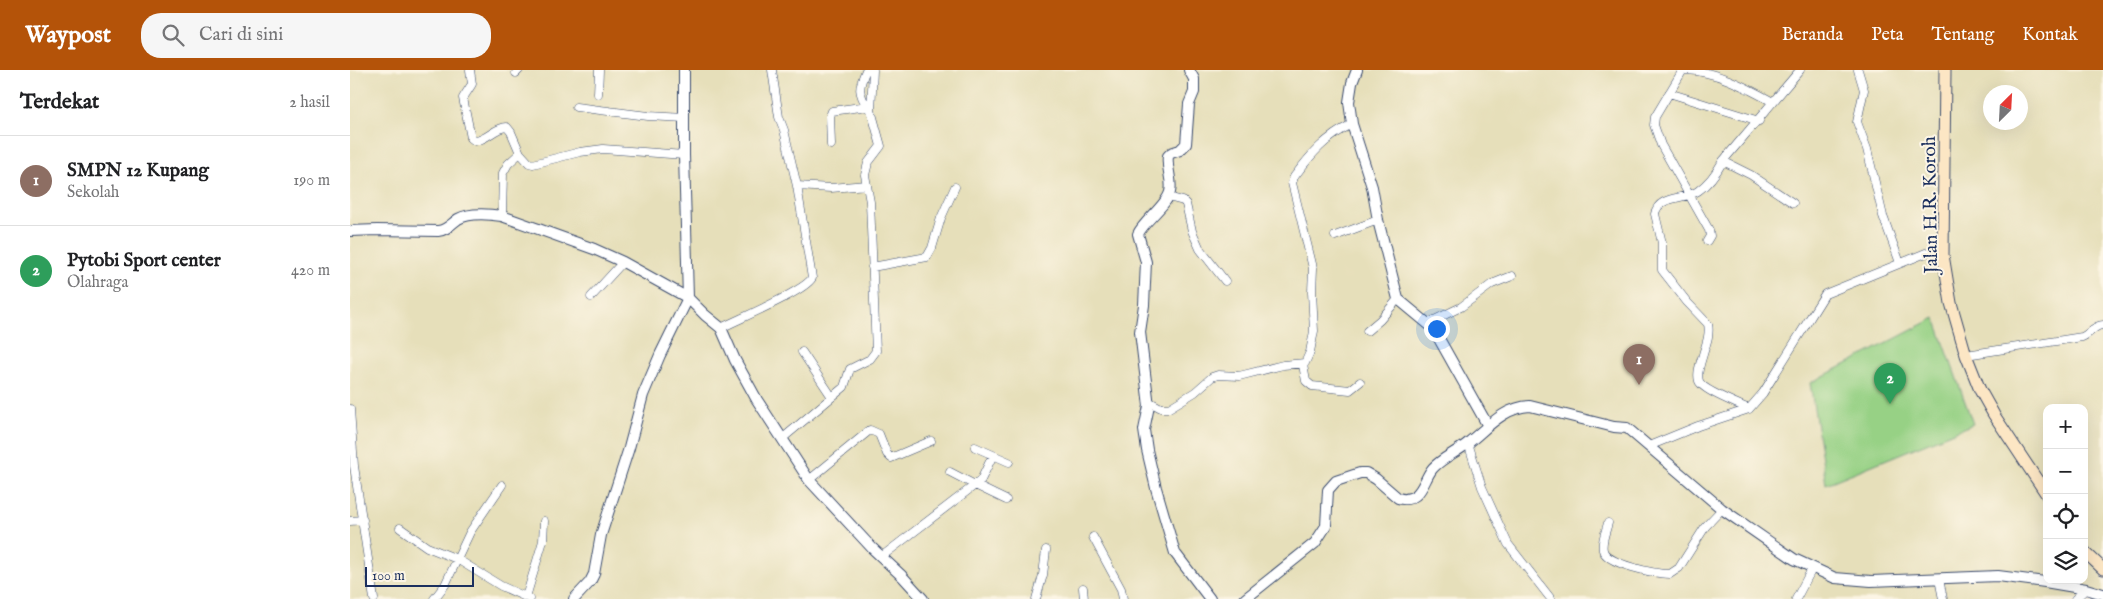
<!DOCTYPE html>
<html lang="id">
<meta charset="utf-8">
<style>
body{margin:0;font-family:"IM FELL English",serif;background:#f6f6f6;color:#202124}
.controls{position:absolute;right:15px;bottom:15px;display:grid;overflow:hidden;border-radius:10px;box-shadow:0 5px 20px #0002}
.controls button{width:45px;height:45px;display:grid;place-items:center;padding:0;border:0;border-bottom:1px solid #e0e0e0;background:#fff;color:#202124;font:25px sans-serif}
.compass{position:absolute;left:1633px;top:15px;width:45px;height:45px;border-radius:50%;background:#fff;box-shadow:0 5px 20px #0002;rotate:24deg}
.scale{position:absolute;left:15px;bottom:12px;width:109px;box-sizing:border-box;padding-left:5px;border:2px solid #1b2f5e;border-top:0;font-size:14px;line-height:18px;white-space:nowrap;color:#1b2f5e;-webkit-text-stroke:4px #fcf5e5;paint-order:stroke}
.you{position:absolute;left:1086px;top:258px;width:18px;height:18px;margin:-12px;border:4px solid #fff;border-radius:50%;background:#1a73e8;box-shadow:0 0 0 8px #1a73e833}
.badge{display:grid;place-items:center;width:32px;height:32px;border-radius:50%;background:#b45309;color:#fff;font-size:16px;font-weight:700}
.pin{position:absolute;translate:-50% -41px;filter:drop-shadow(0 1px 2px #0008)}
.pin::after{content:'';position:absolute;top:26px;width:18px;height:15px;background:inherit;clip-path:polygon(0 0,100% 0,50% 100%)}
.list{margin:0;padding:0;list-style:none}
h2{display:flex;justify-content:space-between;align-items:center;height:65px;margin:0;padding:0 20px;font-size:21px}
h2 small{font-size:16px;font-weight:400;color:#757577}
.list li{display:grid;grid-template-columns:32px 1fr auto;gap:15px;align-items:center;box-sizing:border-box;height:90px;padding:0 20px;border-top:1px solid #e0e0e0}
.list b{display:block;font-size:19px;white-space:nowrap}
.list p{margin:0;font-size:16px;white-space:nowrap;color:#757577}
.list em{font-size:16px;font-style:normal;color:#757577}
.icon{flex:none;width:28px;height:28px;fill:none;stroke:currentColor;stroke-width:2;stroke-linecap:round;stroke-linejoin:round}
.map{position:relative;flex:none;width:1753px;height:529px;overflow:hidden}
header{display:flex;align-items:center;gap:30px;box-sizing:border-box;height:70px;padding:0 25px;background:#b45309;color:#fff}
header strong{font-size:24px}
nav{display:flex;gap:28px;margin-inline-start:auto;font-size:18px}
.search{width:350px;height:45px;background:#f6f6f6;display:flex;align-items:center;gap:12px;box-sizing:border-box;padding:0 18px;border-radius:20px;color:#757577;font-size:19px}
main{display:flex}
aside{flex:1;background:#fff}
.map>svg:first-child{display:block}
.green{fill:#97d185;stroke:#598072}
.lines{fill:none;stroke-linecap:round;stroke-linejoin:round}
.minor-casing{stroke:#39496c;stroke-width:9}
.tertiary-casing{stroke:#39496c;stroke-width:12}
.secondary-casing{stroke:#39496c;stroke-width:13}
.minor{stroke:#fff;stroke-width:8}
.tertiary{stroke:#fff;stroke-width:10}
.secondary{stroke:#fce6c4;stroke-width:11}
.labels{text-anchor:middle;stroke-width:4;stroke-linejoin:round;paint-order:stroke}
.street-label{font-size:19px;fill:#1b2f5e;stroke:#fcf5e5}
</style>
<header>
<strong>Waypost</strong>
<div class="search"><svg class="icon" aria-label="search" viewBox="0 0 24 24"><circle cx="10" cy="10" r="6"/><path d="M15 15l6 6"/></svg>Cari di sini</div>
<nav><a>Beranda</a><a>Peta</a><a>Tentang</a><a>Kontak</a></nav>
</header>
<main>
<aside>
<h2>Terdekat<small>2 hasil</small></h2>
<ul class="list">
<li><span class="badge" style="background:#8d6e63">1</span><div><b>SMPN 12 Kupang</b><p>Sekolah</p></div><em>190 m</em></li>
<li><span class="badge" style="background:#2e9e5b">2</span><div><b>Pytobi Sport center</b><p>Olahraga</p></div><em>420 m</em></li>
</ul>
</aside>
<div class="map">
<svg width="1753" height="529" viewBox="0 0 1753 529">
<rect width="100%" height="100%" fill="#fcf5e5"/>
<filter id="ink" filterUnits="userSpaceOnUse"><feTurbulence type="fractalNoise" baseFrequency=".02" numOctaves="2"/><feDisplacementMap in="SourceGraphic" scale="10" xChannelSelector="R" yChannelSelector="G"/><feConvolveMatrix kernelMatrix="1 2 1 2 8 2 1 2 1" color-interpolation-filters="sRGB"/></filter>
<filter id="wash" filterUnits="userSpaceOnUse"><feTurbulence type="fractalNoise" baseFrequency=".0096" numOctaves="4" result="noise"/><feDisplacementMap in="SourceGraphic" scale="20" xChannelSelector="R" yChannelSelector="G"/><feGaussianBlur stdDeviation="1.12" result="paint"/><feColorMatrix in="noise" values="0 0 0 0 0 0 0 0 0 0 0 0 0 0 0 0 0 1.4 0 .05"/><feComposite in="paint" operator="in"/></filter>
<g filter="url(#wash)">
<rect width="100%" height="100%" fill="#e6dfba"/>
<path class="green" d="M1585,248l38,106 -147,60 -16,-101z"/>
</g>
<g filter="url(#ink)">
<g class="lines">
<g class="minor-casing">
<path id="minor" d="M120,0l2,14 -9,14 8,40 4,3c12,-1 20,-14 32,-14l4,5 9,21 -12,11 -5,9 -1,43
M516,0c-8,18 -8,23 2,38
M1333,0l-28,47 -1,8 7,20 48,85 1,6 -3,5
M1335,0c32,1 60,17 88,32
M1508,0l6,20 -7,32 10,27 16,67 17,47
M166,3l3,-3
M1319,23l90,28
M248,24l1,-24
M226,37l72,9 37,2
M481,75l-1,-29 2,-5 36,-5
M170,83l9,10 4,1 47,-12 23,-3 81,6
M1373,91l28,14 42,28
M447,116l34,2 36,-3
M818,127l15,4 3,3 6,27 8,18 25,32
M985,166l43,-16
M522,197l55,-10 5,-9 9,-30 14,-31
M241,227l32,-35
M1078,253l33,-16 31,-23 20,-8
M371,258c17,-9 83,-36 91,-50l-15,-92 -13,-56 -5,-13 -7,-47
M1017,261l13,-11 18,-21
M452,282l30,45
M1616,285l116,-18c8,-3 12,-12 21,-12
M953,295l3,16 6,5 38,4 10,-8
M798,331l13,7h8l26,-16 17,-15 6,-2 21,1 44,-11 22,-2 5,-11 4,-21 -2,-39 1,-24 -21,-85 2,-6c18,-24 31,-39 58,-53
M0,339l4,57 20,133
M1399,339c-9,-4 -47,-19 -50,-28 -3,-9 3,-22 5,-30 3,-9 6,-18 4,-27l-21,-22 -25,-32v-27l-7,-29c3,-19 30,-14 43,-23 10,-7 19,-19 25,-30l77,-91
M433,368l61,-51 6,-18 20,-10 6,-8 -6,-149 -5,-27 3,-12 13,-17 -10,-36 2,-40
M1118,373l14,44 26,57 43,55
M1299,376l49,-20 51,-17 14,-16 62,-99 118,-48
M625,377l34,15
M600,402l25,13 6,-5 12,-25
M459,410l61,-50 9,4 8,20 4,4 40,-17
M0,451l13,-1
M1258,453c-2,8 -7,19 -5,27 3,14 53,24 67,24l9,-6 26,-41 17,-18
M50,458l27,19 30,12 44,27 29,13
M743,467l28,52 2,10
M531,487l94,-72 31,15
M1589,509l4,20
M733,518l1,11
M176,527l17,-56 1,-20
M84,529l11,-14 25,-53 32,-47
M686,529l7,-24 3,-25
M1446,529l16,-30
M1725,529l11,-10"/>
</g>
<g class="tertiary-casing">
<path id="tertiary" d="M839,0l5,9v13l-5,12 -3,40 -6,6 -9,3 -3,3c-2,13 5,24 2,36 -3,13 -27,30 -32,42l8,28 -2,43 -4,27 9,74 -5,24 3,20 9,38 19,65 35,46
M1007,0l-5,13 -3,19 3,22 20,63 6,33 20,79 35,29 55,98
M0,161l27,-1 61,1c9,-1 13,-7 20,-12 12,-7 31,-5 44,-3l92,33 29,13 65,36 17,17 16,13 14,32 22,40 52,80 63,68 30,28 21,23
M224,529l16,-17 4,-8 7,-39 28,-87 14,-53 17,-40 28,-57 -4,-143v-85
M895,529l70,-56 11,-17 2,-36 8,-9 24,-8h6l10,6 22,19c6,2 13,1 18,-3 8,-7 10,-19 17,-27 9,-10 24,-16 35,-25 19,-15 36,-36 62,-37l84,21 13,1 95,81 72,50 41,19 36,3 127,-5 47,6 41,7 17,5"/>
</g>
<g class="secondary-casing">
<path id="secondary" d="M1595,0l-2,185 8,48 15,52 14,35 14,25 53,80
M1734,481l19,18"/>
</g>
<use href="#minor" class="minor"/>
<use href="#tertiary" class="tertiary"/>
<use href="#secondary" class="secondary"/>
</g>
</g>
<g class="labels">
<g class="street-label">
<text transform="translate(1579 135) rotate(-91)" y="7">Jalan H.R. Koroh</text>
</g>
</g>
</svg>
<div class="controls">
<button>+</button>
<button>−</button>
<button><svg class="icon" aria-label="locate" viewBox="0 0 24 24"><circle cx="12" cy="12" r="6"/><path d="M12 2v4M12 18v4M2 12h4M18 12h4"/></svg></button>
<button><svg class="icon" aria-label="layers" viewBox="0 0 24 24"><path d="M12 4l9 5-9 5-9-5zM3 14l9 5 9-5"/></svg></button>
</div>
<svg class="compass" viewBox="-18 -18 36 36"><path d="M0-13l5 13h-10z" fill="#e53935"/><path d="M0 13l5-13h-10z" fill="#757577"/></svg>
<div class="scale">100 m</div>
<div class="you"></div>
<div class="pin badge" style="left:1289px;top:315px;background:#8d6e63">1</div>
<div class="pin badge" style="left:1540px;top:334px;background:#2e9e5b">2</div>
</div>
</main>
